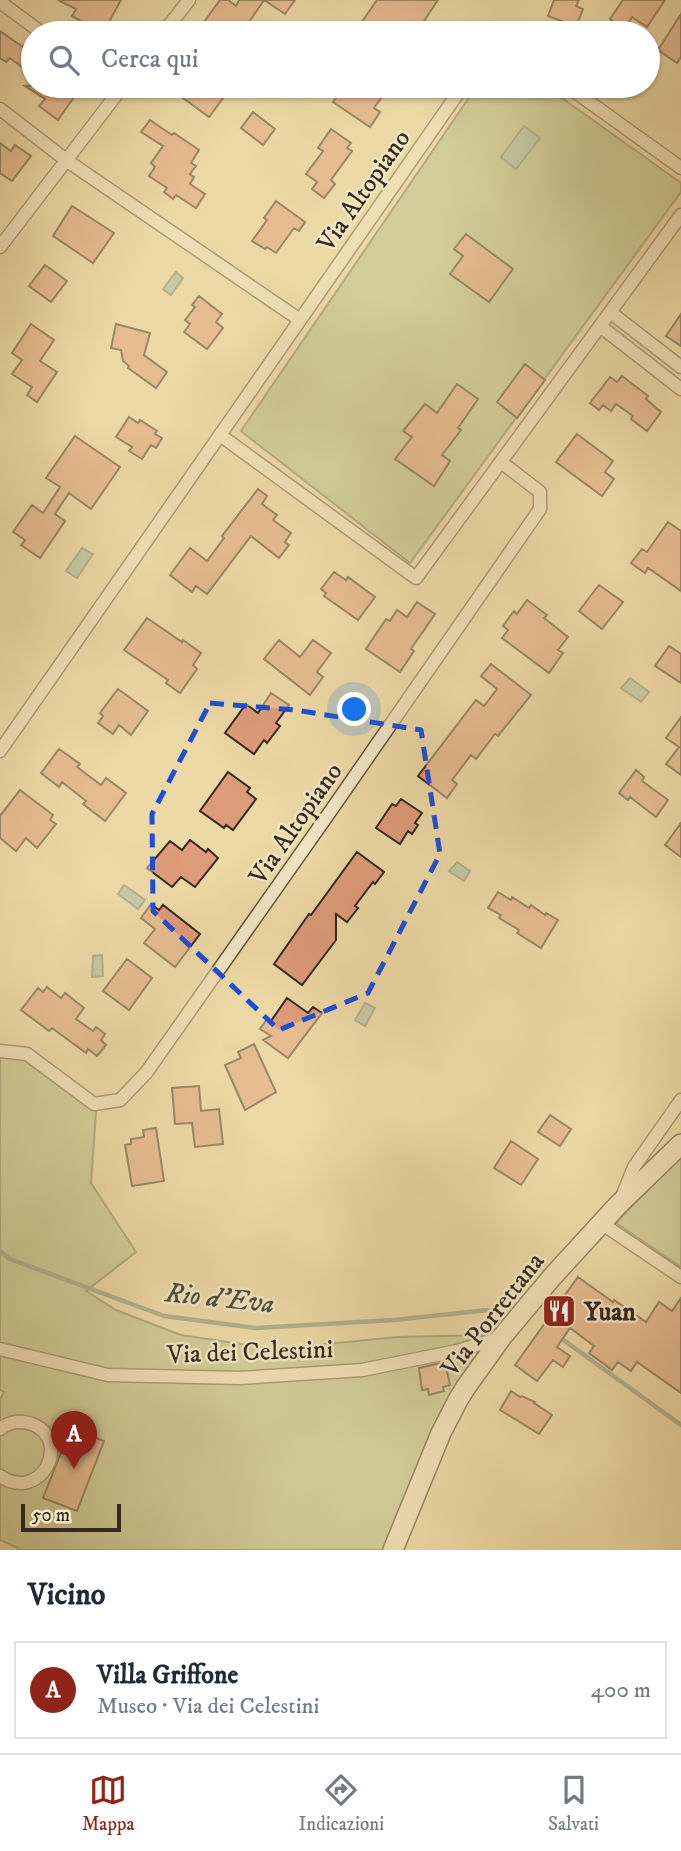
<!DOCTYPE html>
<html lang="it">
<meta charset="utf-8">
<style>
body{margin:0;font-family:"IM FELL DW Pica",serif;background:#f2f2f3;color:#1f2937}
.scale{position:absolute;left:21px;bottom:18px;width:100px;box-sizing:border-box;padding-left:7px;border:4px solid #352919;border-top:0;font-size:19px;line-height:24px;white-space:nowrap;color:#352919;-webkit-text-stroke:5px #f3e6c5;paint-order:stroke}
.you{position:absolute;left:355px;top:710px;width:24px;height:24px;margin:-18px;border:5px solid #fff;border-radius:50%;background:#1a73e8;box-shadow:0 0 0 10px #1a73e833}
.badge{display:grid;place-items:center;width:46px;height:46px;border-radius:50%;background:#8f2418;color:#fff;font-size:23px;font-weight:700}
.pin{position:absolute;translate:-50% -58px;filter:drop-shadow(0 2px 4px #0008)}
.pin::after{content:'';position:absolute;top:37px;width:24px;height:21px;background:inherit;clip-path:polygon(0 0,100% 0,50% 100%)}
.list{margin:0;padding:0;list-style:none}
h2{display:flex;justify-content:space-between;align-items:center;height:91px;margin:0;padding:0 28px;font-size:30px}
h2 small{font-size:23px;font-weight:400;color:#747a83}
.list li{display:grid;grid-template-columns:46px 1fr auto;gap:21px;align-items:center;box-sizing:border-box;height:98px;margin:0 14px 14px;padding:0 14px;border:2px solid #e0e1e3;border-radius:0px}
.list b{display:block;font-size:26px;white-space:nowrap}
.list p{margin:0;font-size:23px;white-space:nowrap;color:#747a83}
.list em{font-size:23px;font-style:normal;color:#747a83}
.icon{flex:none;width:38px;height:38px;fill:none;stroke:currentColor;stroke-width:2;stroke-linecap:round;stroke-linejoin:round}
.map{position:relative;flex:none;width:681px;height:1550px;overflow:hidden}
.search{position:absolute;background:#fff;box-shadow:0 2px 5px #0004;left:21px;right:21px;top:21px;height:77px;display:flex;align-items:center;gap:18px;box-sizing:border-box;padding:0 24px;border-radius:38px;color:#747a83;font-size:26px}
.sheet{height:203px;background:#fff}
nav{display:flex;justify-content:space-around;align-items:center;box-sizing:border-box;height:98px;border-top:2px solid #e0e1e3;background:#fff;font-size:19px;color:#747a83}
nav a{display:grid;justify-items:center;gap:4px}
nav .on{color:#8f2418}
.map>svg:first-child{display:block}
.green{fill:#b4c08a;stroke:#747452;stroke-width:2}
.water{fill:#99baa7;stroke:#71806e;stroke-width:2}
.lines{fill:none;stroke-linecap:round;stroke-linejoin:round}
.stream{stroke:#71806e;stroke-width:4.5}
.building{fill:#dd9b79;stroke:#352919;stroke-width:2}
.street-casing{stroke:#63553c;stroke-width:15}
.secondary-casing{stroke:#352919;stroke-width:22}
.street{stroke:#f3e6c5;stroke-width:12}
.secondary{stroke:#f3e6c5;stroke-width:19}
.marked{fill:none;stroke:#1d4ed8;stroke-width:5;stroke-dasharray:14 9;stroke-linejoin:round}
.labels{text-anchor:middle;stroke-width:5;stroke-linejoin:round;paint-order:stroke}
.street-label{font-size:26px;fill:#352919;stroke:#f3e6c5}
.poi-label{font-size:26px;font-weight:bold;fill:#352919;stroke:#f3e6c5;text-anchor:start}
.water-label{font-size:28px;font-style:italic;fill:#4e4d3c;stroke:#f3e6c5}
</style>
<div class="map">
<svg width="681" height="1550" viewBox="0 0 681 1550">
<rect width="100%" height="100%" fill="#edd9a6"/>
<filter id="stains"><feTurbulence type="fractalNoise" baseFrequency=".00286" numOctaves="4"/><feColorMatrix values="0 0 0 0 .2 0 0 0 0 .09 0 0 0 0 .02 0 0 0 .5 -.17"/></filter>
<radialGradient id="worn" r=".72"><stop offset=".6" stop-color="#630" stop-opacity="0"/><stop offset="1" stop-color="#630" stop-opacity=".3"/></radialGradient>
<path class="green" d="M477,86h68l136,97v9l-271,371 -169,-132z
M0,1052l15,1 81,59 -5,71 45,69 -50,39 30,19 65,25 93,14 124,-12 88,-2 -92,215h-377l1,-2 -18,-8v-140l4,-8 -4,-2z
M681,1154v113l-65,-44z"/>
<path class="water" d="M524,126l16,12 -24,31 -15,-12z
M176,272l7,6 -12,17 -8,-6z
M82,548l11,6 -16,24 -11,-7z
M630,678l19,14 -8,10 -20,-14z
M457,862l13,9 -6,10 -15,-10z
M124,885l21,15 -7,9 -20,-15z
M102,955l1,21 -11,1 1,-21z
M365,1003l10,5 -10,18 -10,-6z"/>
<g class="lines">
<path class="stream" d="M0,1251l10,8 154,57 92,12 138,-8 94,-10
M558,1336l123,89"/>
</g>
<path class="building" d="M58,0h63l-12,22 20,11h-41l4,-6 -20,-11 4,-7z
M220,0h8l8,6 3,-6h56l-10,14 -21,-14 -15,22 4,3 -6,8h-8l-7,-4 -3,4h-2l-11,-8 -3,3 -9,-6z
M377,0h61l-22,33h-47l-10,-7z
M554,0h25l-3,6 7,3 -7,18 -28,-11z
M623,0h42l-18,27 -15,-10 -7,12 -15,-10z
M681,14v43l-4,6 -19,-13z
M0,31l23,16 8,-11 2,1v38l-23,-17 -4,4 -6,-4z
M25,86h48l6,4 -21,30 -19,-14 6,-7z
M192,86h40l-23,31 -26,-19z
M345,86h3l8,5 4,-5h30l-16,22 6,4 -10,15 -37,-25z
M253,112l22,17 -12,16 -22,-17z
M150,120l22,15 2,-2 25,17 -8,13 5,3 -6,8 4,3 -4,7 15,10 -9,14 -20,-13 -3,4 -9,-7 3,-4 -18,-12 6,-9 -4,-4 12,-17 -22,-14z
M331,129l20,14 -4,5 5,3 -21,29 4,4 -11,14 -12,-9 5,-7 -11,-8 17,-23 -5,-3z
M0,143l11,8 4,-6 16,11 -19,25 -12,-8z
M276,201l29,21 -6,9 -5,-3 -18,25 -9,-6 -2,2 -13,-8 15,-21 -3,-2z
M72,206l42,27 -21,30 -40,-27z
M466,234l47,35 -24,33 -39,-28 13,-18 -9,-7z
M45,265l22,16 -16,21 -22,-16z
M199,296l23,18 -6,8 7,6 -16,21 -23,-17 6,-8 -5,-4 10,-13 -3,-2z
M681,314v32l-15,-10z
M31,324l23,16 -14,21 17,11 -20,30 -10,-7 5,-8 -20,-13 10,-14 -10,-7z
M116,324l34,9 -6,22 23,17 -11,16 -28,-20 1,-2 -6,-5 -2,-11 -10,-2z
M525,364l20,16 -28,38 -20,-16z
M622,376l26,20 -2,3 15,13 -14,19 -16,-12 2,-3 -17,-12 -5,7 -8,-6 -4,5 -9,-7 20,-26 7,5z
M457,384l21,15 -20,29 3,2 -19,25 8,6 -16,25 -39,-27 17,-22 -9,-6 22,-27 12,9z
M129,417l9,6 2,-3 17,11 -2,3 7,4 -6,10 -5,-3 -9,14 -13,-8 3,-4 -16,-10z
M577,434l36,27 -8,11 9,7 -12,17 -46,-34z
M75,436l45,31 -29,42 -22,-16 -14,21 10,7 -25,37 -19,-13 4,-5 -12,-8 19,-27 11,8 17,-26 -14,-9z
M258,489l9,7 -5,8 15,11 -4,5 18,13 -6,9 4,3 -10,13 -28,-22 -44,58 -11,-8 -4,6 -22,-17 20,-27 17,13 17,-23 -2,-2z
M668,522l13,9v60l-33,-23 -3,5 -14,-10 11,-14 5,3z
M334,572l12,8 2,-3 27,20 -17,23 -34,-24 2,-3 -5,-4z
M599,585l24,17 -21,27 -23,-18z
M527,600l20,15 -3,3 24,19 -10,13 5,3 -14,20 -47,-35 6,-8 -5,-4 11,-15 3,3z
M417,602l18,12 -24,35 3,2 -14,21 -34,-23 20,-30 4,2 7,-11 10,7z
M147,618l35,24 1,-2 18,13 -8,12 4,4 -17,24 -14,-10 2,-3 -44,-30z
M279,640l21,17 13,-17 18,13 -14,19 6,5 -13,18 -46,-36z
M669,646l12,8v29l-26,-17z
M491,664l40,31 -33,41 -3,-2 -19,25 -5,-4 -19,25 5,4 -10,14 -29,-22 58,-76 8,6 13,-17 -16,-13z
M118,689l30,22 -17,24 -12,-10 -6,9 -15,-11 5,-7 -3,-3z
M271,693l18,12 -13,18 4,3 -13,17 -3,-3 -10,14 -29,-21 21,-29 12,9z
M681,717v58l-15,-11 13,-17 -13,-9z
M59,749l21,15 -3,3 24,18 5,-7 20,15 -21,28 -22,-17 3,-3 -24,-19 -3,5 -18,-14z
M636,770l8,7 -2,4 26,19 -12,17 -26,-20 -2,3 -9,-7z
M228,772l22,16 -3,4 9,7 -23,31 -7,-5 -2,3 -24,-17z
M20,790l33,25 -3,5 6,4 -19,24 -11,-10 -10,13 -16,-13v-22z
M401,799l21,14 -7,10 3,2 -6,9 -4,-3 -8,13 -24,-16 16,-24 4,2z
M681,823v34l-16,-12z
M190,840l16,12 2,-3 10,9 -23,29 -14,-10 -9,10 -25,-19 23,-27 12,9z
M357,852l27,20 -9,12 -2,-2 -18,24 3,2 -11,14 -11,-8v26l-34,45 -28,-21 35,-50 2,1z
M498,892l13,8 1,-3 17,11 2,-3 14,10 1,-2 12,7 -17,28 -24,-15 2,-3 -20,-12 2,-3 -13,-7z
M151,904l8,6 4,-5 37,29 -25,33 -31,-24 11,-14 -14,-11z
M127,959l25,19 -23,32 -26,-19z
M47,987l14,11 4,-5 19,15 -8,11 17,12 3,-4 9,7 -4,6 5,5 -9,11 -9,-7 -2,4 -34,-25 -3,3 -28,-21 17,-22 5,4z
M287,998l21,15 5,-6 9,6 -34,45 -25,-18 8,-4 -11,-7 8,-11 3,3z
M254,1044l22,48 -31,18 -20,-45 16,-7 -3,-6z
M199,1086l2,25 18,-2 4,35 -28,3 -3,-24 -17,1 -3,-36z
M550,1115l21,14 -11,17 -22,-14z
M156,1128l8,53 -32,5 -7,-41 6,-1v-5l13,-2 -1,-7z
M511,1141l27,18 -17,26 -27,-17z
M578,1277l35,25 1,-2 32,22 13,-20 13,9 9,-13v95l-44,-31 -6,9 -13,-9 -6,8 -23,-17 5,-7 -24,-18 -13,19 13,9 -7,11 -10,-7 -16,21 -22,-16z
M445,1362l5,23 -7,2 1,4 -15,4 -1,-6 -6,1 -3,-22z
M511,1391l9,6 2,-1 13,6 -1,1 18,12 -13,19 -39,-24z
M71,1428l33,13 -27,70 -34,-13z"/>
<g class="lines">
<g class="street-casing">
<path id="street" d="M0,2l42,31
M163,33l26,-33
M567,86l114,82
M0,109l66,51 234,160
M0,247l123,-161
M610,312l71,55
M600,326l81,63
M220,435l196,143 265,-363
M0,751l463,-665
M0,1051l27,3 67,50 26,-4 26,-27 186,-264 208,-300v-17l-39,-30
M623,1194l11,-27 47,-67
M601,1223l80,54
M0,1349l108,26 132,3 122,-8 95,-19 43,-13
M0,1429c9,-7 20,-9 32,-5 41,16 9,80 -32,52"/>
</g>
<g class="secondary-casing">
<path id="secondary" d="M393,1550l48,-117 17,-33 8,-13 35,-49 52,-62 65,-71 63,-61"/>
</g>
<use href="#street" class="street"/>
<use href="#secondary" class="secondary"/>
</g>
<path d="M0 0H681V1550H0ZM210,703l85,7 126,20 19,124 -72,139 -89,37 -126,-119 -1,-97z" fill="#edd9a6" fill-opacity=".55" fill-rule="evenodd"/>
<path class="marked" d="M210,703l85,7 126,20 19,124 -72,139 -89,37 -126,-119 -1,-97z"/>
<defs>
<g id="restaurant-square" transform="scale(1.75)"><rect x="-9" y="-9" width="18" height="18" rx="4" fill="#8f2418" stroke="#f3e6c5"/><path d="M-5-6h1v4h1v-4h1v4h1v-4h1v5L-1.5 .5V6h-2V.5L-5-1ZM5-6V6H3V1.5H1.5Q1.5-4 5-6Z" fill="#fff"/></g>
</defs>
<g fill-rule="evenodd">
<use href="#restaurant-square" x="559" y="1311"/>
</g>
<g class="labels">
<g class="street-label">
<text transform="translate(363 190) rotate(-55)" y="9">Via Altopiano</text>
<text transform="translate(295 823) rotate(-55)" y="9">Via Altopiano</text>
<text transform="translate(492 1314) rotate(-52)" y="9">Via Porrettana</text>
<text transform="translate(250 1351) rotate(-2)" y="9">Via dei Celestini</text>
</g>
<g class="poi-label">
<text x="584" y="1320">Yuan</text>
</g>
<g class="water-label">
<text transform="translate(220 1297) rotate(6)" y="10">Rio d'Eva</text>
</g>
</g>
<rect width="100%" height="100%" filter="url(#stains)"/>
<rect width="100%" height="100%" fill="url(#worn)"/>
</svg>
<div class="scale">50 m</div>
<div class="you"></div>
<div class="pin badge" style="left:74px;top:1469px">A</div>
<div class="search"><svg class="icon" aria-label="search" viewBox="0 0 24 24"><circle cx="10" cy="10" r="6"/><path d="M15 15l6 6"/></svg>Cerca qui</div>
</div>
<section class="sheet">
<h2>Vicino<small></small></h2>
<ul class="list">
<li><span class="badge">A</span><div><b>Villa Griffone</b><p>Museo · Via dei Celestini</p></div><em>400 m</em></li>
</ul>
</section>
<nav>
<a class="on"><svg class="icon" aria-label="map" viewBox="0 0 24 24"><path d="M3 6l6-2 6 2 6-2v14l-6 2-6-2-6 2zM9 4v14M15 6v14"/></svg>Mappa</a>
<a><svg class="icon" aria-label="directions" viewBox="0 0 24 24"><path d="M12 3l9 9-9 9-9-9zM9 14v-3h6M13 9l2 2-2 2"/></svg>Indicazioni</a>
<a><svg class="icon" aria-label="saved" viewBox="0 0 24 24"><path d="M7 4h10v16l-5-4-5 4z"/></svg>Salvati</a>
</nav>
